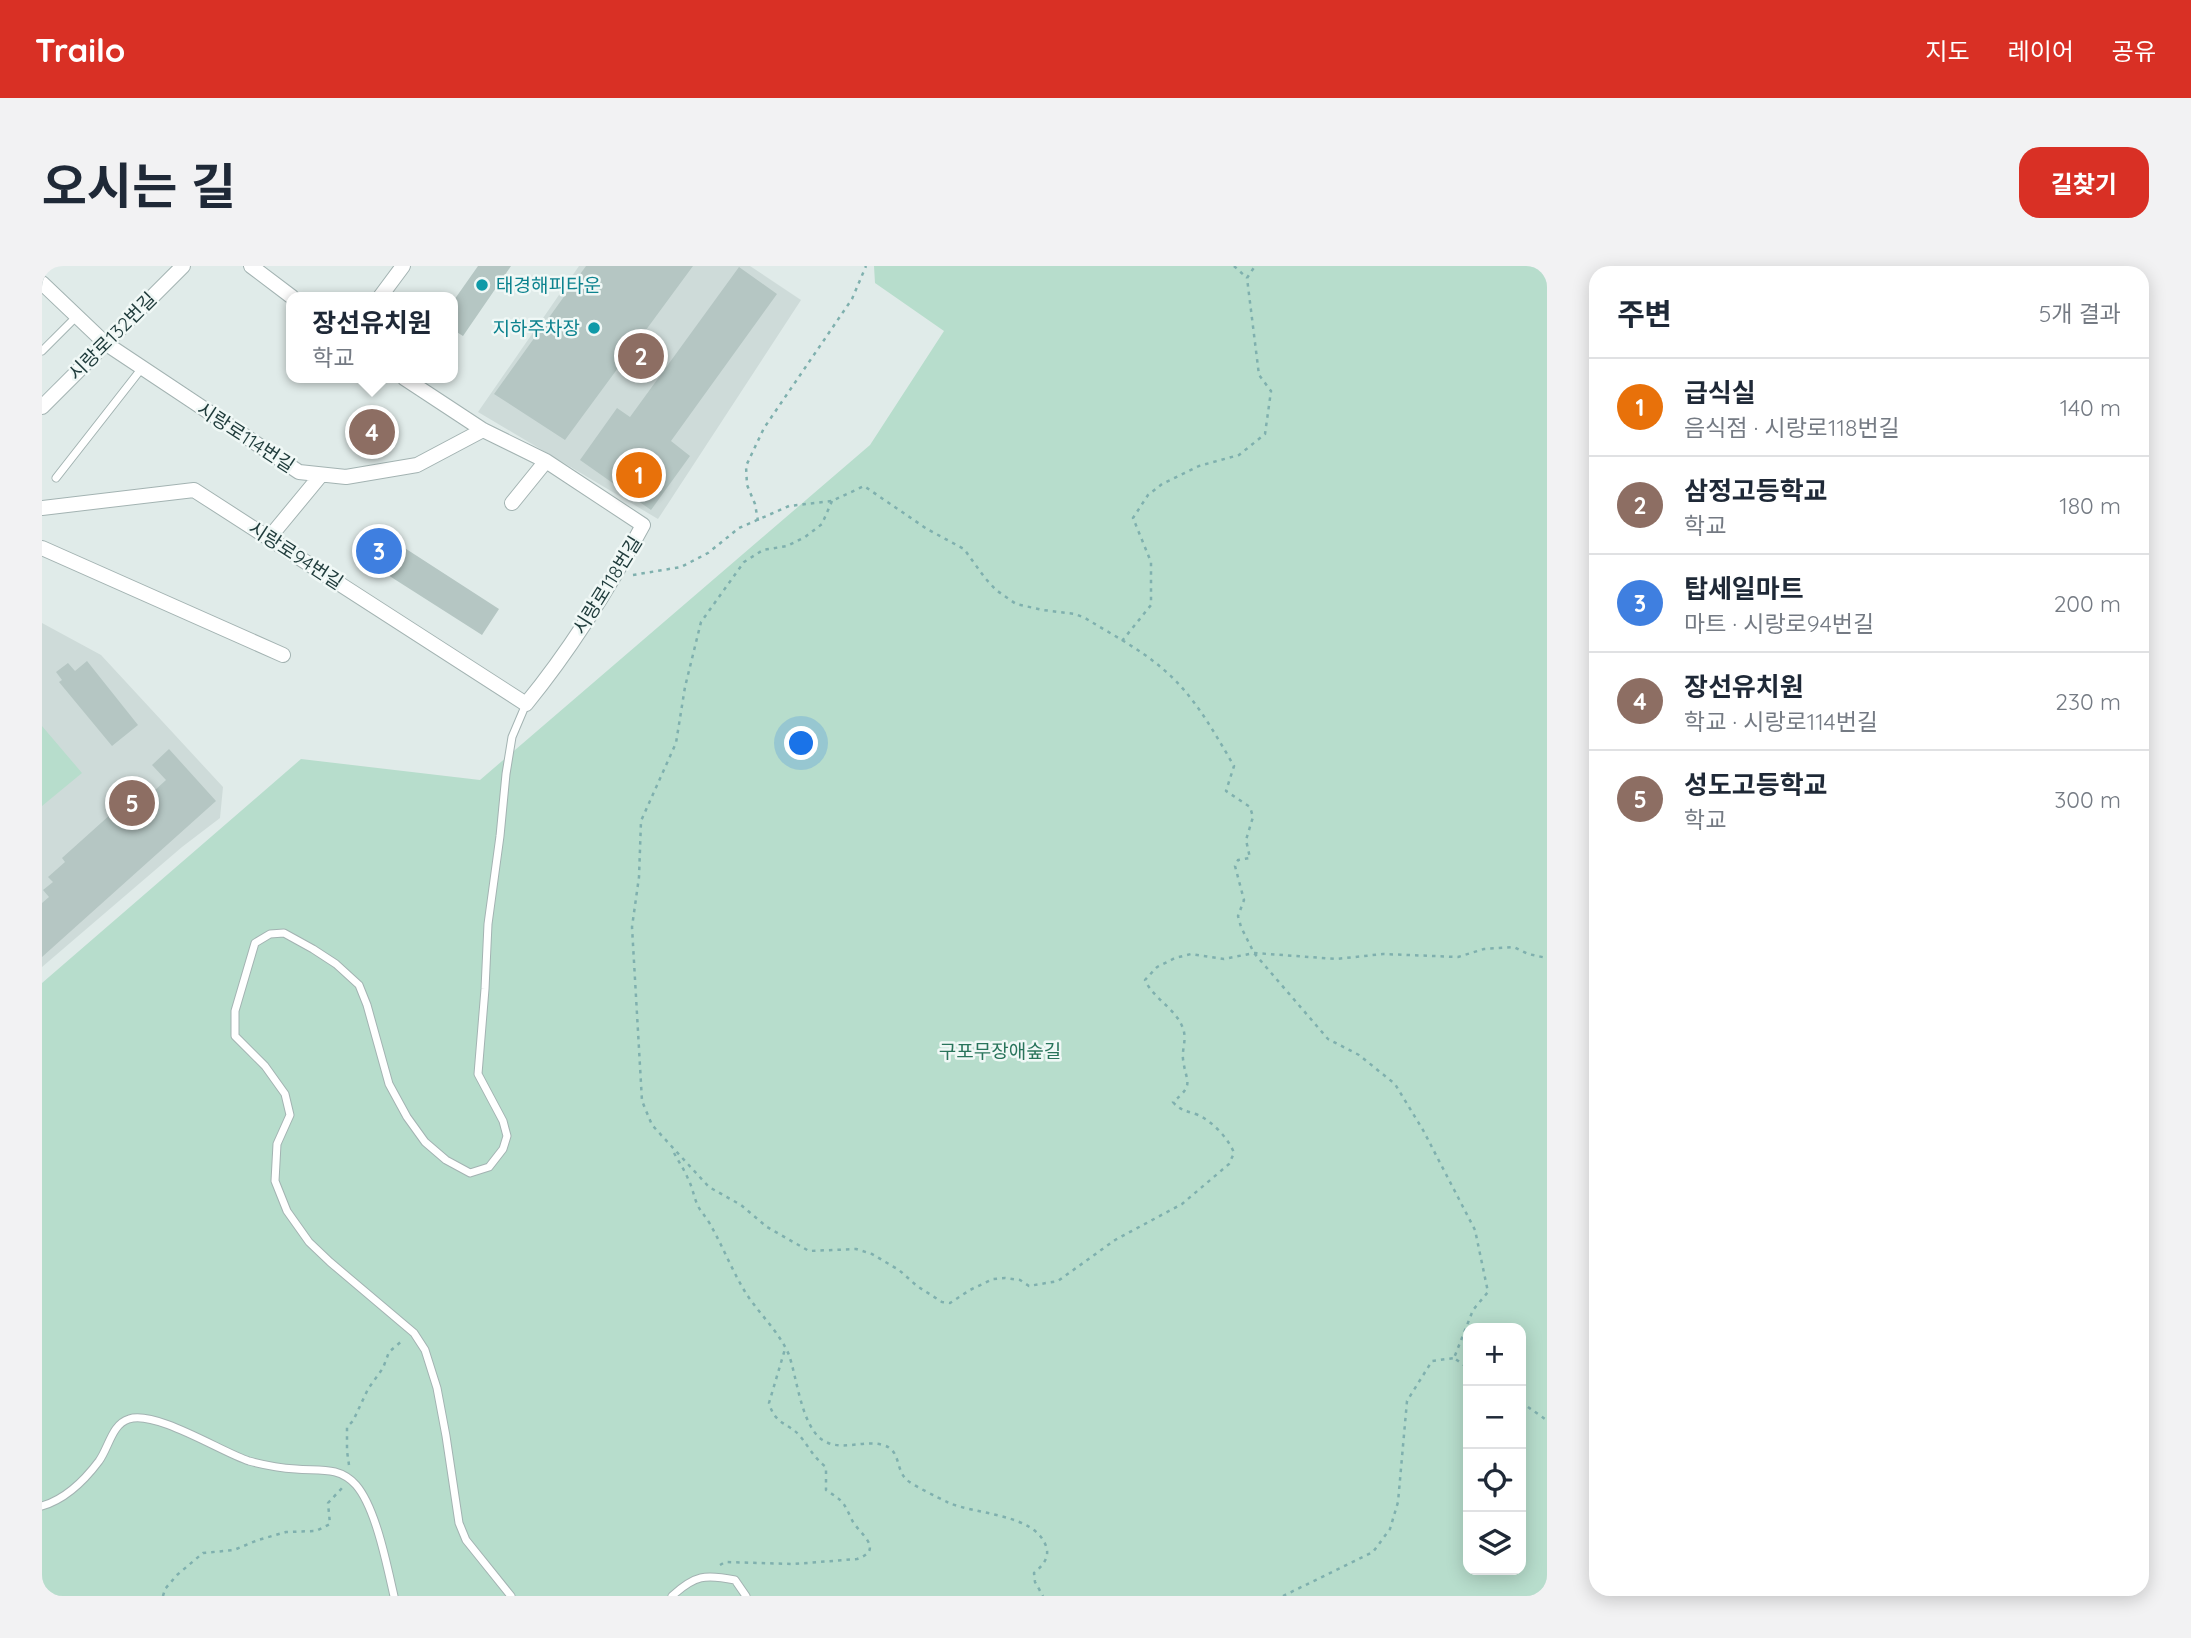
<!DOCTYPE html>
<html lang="ko">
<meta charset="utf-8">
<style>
body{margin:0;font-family:Quicksand,"Noto Sans KR",sans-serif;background:#f2f2f3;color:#1f2937}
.controls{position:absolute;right:21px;bottom:21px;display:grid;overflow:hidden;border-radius:14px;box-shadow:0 4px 18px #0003}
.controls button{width:63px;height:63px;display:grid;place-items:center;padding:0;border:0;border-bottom:2px solid #e0e1e3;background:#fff;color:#1f2937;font:35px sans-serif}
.you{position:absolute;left:760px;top:478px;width:24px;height:24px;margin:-18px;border:5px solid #fff;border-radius:50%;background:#1a73e8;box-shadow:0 0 0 10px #1a73e833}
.badge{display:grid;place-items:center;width:46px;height:46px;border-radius:50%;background:#d93025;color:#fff;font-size:23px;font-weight:700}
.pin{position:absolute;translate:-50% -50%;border:4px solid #fff;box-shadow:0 2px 7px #0006}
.popup{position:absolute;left:244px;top:26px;width:172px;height:91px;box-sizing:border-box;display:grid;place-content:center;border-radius:14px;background:#fff;filter:drop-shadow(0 2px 5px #0005);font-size:23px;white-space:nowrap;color:#747a83}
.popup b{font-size:26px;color:#1f2937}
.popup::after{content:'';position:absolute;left:50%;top:100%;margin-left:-14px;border:14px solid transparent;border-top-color:#fff}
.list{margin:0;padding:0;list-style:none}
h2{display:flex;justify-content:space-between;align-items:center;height:91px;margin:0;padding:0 28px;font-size:30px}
h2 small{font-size:23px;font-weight:400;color:#747a83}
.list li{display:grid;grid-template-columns:46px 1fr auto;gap:21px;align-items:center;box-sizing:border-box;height:98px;padding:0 28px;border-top:2px solid #e0e1e3}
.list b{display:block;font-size:26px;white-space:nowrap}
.list p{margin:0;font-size:23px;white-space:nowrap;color:#747a83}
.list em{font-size:23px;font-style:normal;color:#747a83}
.icon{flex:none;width:38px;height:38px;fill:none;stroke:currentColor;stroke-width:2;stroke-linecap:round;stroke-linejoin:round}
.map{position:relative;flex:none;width:1505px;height:1330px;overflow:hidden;border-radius:21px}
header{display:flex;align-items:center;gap:42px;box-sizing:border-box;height:98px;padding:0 35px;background:#d93025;color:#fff}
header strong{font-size:33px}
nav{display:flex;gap:38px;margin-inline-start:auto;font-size:24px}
.intro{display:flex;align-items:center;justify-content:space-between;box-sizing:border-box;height:168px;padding:0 42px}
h1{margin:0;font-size:49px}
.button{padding:18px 32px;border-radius:21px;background:#d93025;color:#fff;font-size:24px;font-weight:700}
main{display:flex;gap:42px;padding:0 42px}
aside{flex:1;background:#fff;border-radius:21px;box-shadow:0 4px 18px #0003}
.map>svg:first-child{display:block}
.built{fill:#cedbd9}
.green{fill:#b7ddcc;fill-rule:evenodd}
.building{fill:#b5c6c3}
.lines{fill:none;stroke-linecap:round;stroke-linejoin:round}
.service-casing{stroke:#a3b3b2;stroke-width:9}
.minor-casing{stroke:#a3b3b2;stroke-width:16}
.path{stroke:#7fb0ae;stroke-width:2.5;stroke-dasharray:3.5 5;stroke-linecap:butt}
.service{stroke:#fff;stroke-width:7}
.minor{stroke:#fff;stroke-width:14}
.culture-dot{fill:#0f9aa8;stroke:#f0f8f6;stroke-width:2.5}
.labels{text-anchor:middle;stroke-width:5;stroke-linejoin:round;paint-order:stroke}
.culture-label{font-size:19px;fill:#0d838f;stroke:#f0f8f6;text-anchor:start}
.street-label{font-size:19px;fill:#203c3c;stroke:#f0f8f6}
.park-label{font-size:19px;fill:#29745b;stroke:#f0f8f6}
</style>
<header>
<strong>Trailo</strong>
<nav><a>지도</a><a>레이어</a><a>공유</a></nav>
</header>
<div class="intro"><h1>오시는 길</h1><a class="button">길찾기</a></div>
<main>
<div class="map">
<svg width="1505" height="1330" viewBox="0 0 1505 1330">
<rect width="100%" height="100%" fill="#e0ebe9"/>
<path class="built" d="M537,0h171l51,34 -143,219 -180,-107z
M0,357l59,32 122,132 -3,31 -38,29 -140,120z"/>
<path class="green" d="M832,0h673v1330h-1505v-613l259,-224 179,21 390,-335 74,-114 -69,-48zM1426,1062h53v242h-53z
M0,460l40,47 -40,33z"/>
<path class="building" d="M436,0h33l-48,70 -11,-7v-26z
M544,0h107l-128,174 -71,-46z
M697,1l38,27 -106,147 19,15 -39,54 -71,-50 37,-52 13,9z
M341,268l116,75 -17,26 -116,-74z
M45,395l51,64 -26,21 -53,-64 3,-2 -6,-8 12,-9 7,8z
M127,483l47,52 -174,156v-54l7,-6 -6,-7 10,-8 -5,-5 17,-15 -3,-4 59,-53 8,9 37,-34 -14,-15z"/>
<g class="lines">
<g class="service-casing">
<path id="service" d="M0,85l35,-35
M14,212l86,-110
M0,1240c24,-7 42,-25 57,-45 10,-14 13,-37 30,-42 27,-9 94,34 120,42 15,4 32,7 47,8 23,2 43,-3 60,16 20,23 31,81 38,111
M469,1330l-45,-56 -7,-17 -13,-87 -9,-48 -12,-38 -11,-17 -84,-71 -21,-20 -22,-31 -12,-30 2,-37 13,-29 -5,-21 -20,-28 -30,-30v-25l20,-68 15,-9 14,-1 29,16 23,15 23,21 8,20 22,79 18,33 18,25 21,18 24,13 19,-6 14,-18 4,-13 -4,-15 -25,-47 7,-85 3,-65 12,-88 6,-62 6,-37 14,-33
M630,1330c23,-21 33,-22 63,-16l11,16"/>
</g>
<g class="minor-casing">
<path id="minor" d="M209,0l41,31
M0,17l63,60 194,129 47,5 71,-12 66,-35
M338,31l23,-31
M0,141l141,-141
M470,237l34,-42
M0,242l152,-18 332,214c45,-55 83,-116 117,-179l-97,-64 -63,-31 -79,-52
M227,272l52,-63
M0,282l241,107"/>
</g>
<path class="path" d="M1192,0l13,12
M790,235l-10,23 -17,13 -18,9 -24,4 -19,12 -43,60 -16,65 -9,56 -35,78 -2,56 -7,50 10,174 10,24 57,62 32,18 26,22 42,24 47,-2 16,5 27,16 18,16 25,16 8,1 20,-13 23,-11 12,-1 15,2 9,6 29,-5 57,-41 67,-36 47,-40 5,-11c-5,-14 -22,-32 -36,-38 -10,-4 -18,-4 -25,-13 22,-18 13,-19 10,-43 -1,-9 3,-18 1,-27 -5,-22 -30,-32 -39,-52l12,-13 18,-9 16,-4 33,5 30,-6 82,6 47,-5 75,3 26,-8 30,-2 14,7 19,4
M716,255l-3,-17 -8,-19 -1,-19 18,-38 88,-129 14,-33
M591,309l48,-8 27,-14 31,-25 50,-22 43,-5 32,-15 63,43 37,20 21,29 11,12 20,14 27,6 32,4 10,4c26,16 55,31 78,51 31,26 51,63 71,97l-8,25 24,16 3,10 -7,23 4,18 -12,2 -3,6 9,34 -6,16 3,11 13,26 74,86 31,16 36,29 28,46 52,100 13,62 -15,18 -19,48 14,10
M1080,375l29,-36v-43l-18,-44 15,-23 14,-11 37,-18 40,-11 26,-21 6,-43 -12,-16 -12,-97 8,-12
M632,887c5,9 11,18 15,28 4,8 5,17 9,25 3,6 8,11 12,18 12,21 21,44 34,66 13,22 35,41 45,65 8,23 12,68 32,84 19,14 42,0 62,6 18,5 12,23 23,34 4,5 33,19 41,23 28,13 87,11 99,44 4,12 -3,19 -12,27l1,9 8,14
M1479,1136l24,17 2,-1
M307,1199l-2,-14v-24l6,-6 15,-32 15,-21 6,-16 14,-12
M678,1299l5,-3 69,2 63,-5c29,-10 1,-26 -5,-39 -9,-19 -8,-18 -26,-30v-23c-12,-9 -17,-20 -26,-31 -11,-13 -25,-11 -31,-33l16,-54
M121,1330l2,-7 12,-14 26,-22 31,-3 24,-10 28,-8 30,-1 14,-7 -2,-21 15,-16
M1241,1330l90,-44 17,-23 8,-27 9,-101 25,-40 22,-3"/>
<use href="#service" class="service"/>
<use href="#minor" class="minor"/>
</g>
<g class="culture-dot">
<circle cx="440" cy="19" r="7"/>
<circle cx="552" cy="62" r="7"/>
</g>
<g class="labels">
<g class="culture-label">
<text x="454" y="26">태경해피타운</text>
<text x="538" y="69" text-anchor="end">지하주차장</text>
</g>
<g class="street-label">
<text transform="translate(70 70) rotate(-45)" y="7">시랑로132번길</text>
<text transform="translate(204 171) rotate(33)" y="7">시랑로114번길</text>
<text transform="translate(254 289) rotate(33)" y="7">시랑로94번길</text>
<text transform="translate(565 319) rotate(-58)" y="7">시랑로118번길</text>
</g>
<g class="park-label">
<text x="958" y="792">구포무장애숲길</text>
</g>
</g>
</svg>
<div class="controls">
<button>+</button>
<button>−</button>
<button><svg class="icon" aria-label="locate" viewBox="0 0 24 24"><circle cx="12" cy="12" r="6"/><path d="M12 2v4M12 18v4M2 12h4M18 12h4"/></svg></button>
<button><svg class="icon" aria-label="layers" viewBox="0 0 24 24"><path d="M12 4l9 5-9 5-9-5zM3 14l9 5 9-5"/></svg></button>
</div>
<div class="you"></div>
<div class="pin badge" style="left:597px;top:209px;background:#e8710a">1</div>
<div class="pin badge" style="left:599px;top:90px;background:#8d6e63">2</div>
<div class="pin badge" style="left:337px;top:285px;background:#3f7fe0">3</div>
<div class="pin badge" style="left:330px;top:166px;background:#8d6e63">4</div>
<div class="popup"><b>장선유치원</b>학교</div>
<div class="pin badge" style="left:90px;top:537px;background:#8d6e63">5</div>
</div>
<aside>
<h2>주변<small>5개 결과</small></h2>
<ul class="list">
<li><span class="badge" style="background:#e8710a">1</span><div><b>급식실</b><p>음식점 · 시랑로118번길</p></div><em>140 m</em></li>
<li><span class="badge" style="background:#8d6e63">2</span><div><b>삼정고등학교</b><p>학교</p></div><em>180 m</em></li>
<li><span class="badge" style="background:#3f7fe0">3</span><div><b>탑세일마트</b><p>마트 · 시랑로94번길</p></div><em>200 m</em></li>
<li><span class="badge" style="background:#8d6e63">4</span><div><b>장선유치원</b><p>학교 · 시랑로114번길</p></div><em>230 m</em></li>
<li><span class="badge" style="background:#8d6e63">5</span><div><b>성도고등학교</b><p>학교</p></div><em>300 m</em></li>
</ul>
</aside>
</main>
